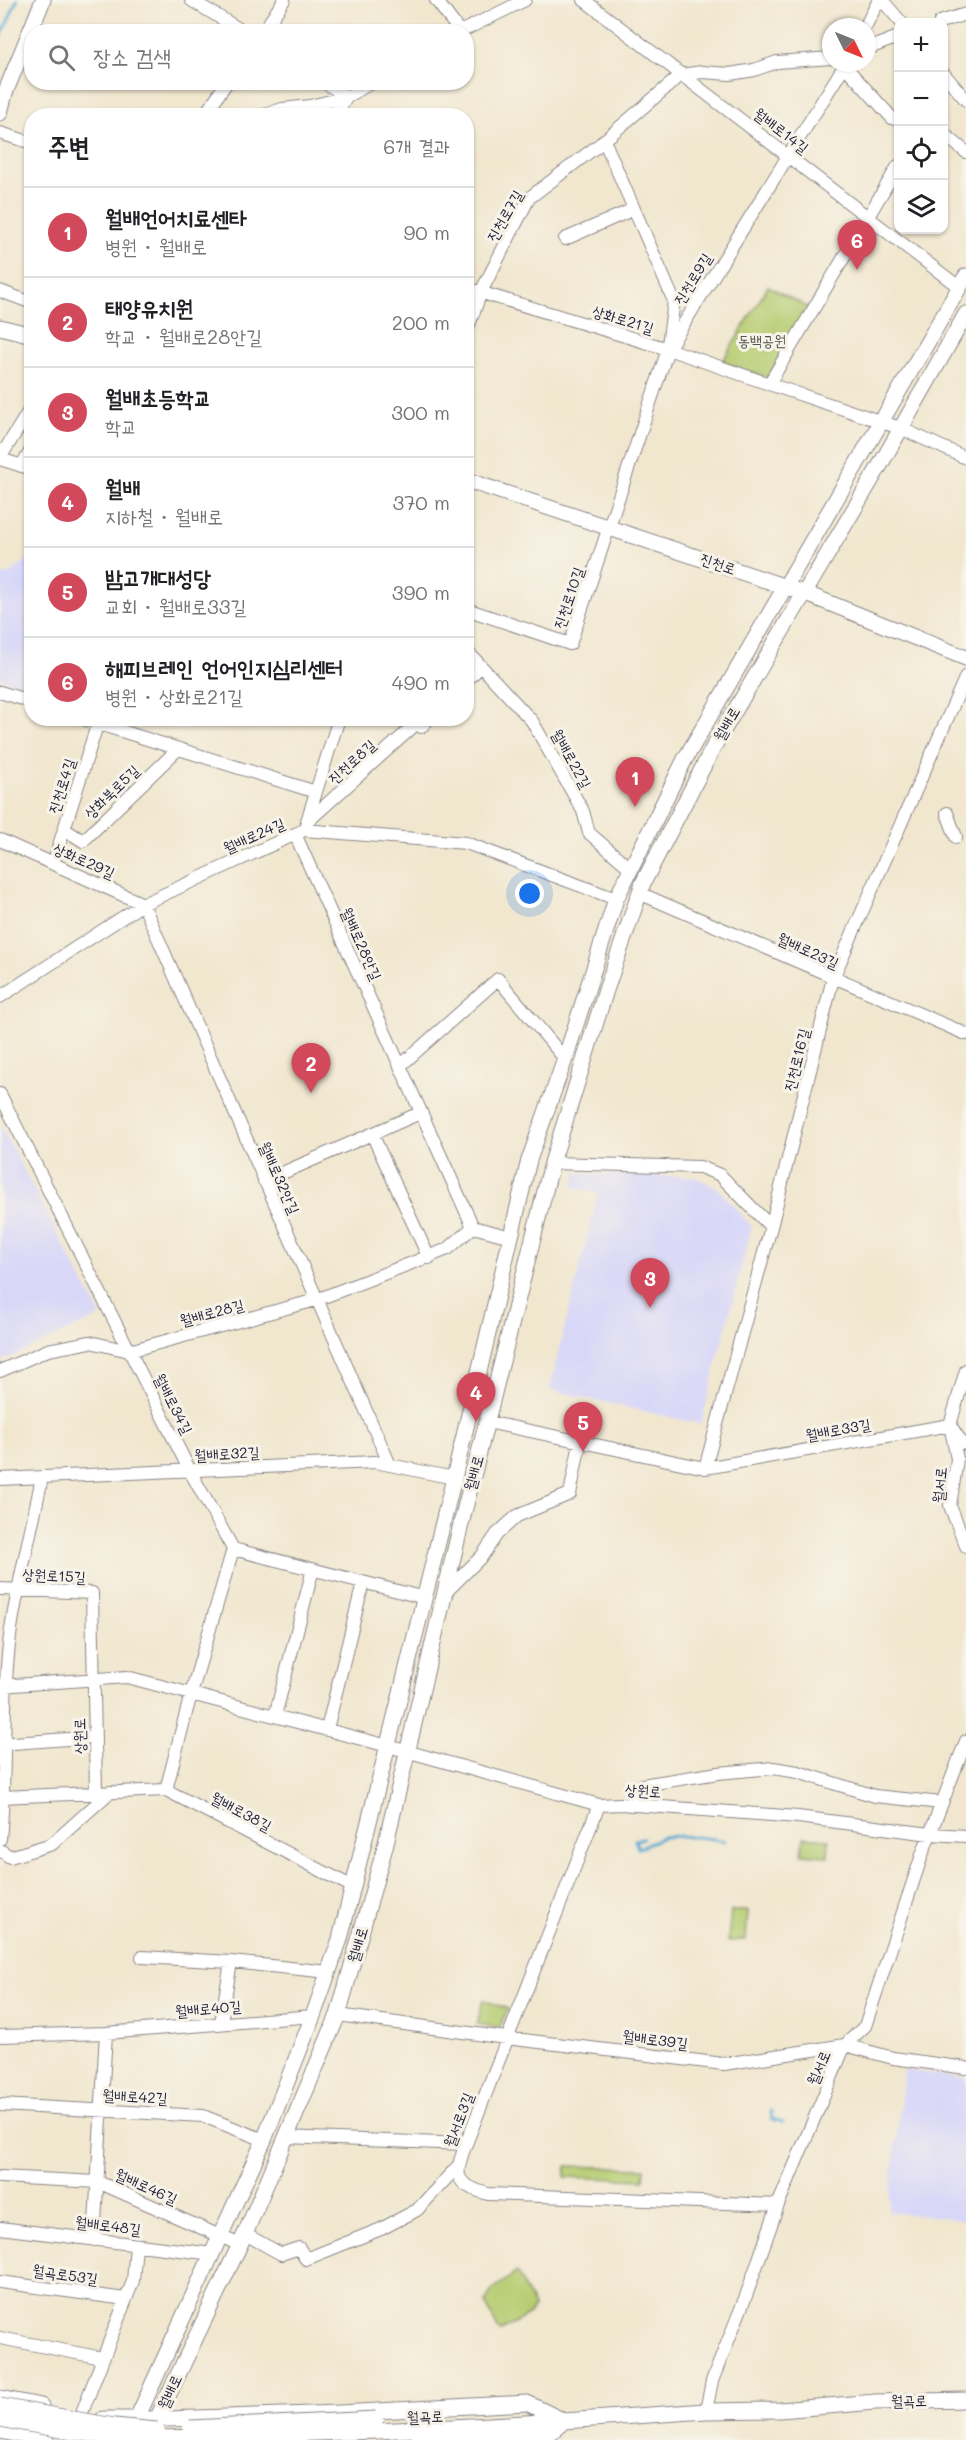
<!DOCTYPE html>
<html lang="ko">
<meta charset="utf-8">
<style>
body{margin:0;font-family:Mali,"Poor Story",sans-serif;background:#f2f2f2;color:#202124}
.controls{position:absolute;right:18px;top:18px;display:grid;overflow:hidden;border-radius:12px;box-shadow:0 2px 4px #0004}
.controls button{width:54px;height:54px;display:grid;place-items:center;padding:0;border:0;border-bottom:2px solid #e0e0e0;background:#fff;color:#202124;font:30px sans-serif}
.compass{position:absolute;left:822px;top:18px;width:54px;height:54px;border-radius:50%;background:#fff;box-shadow:0 2px 4px #0004;rotate:133deg}
.you{position:absolute;left:530px;top:894px;width:21px;height:21px;margin:-15px;border:4px solid #fff;border-radius:50%;background:#1a73e8;box-shadow:0 0 0 9px #1a73e833}
.badge{display:grid;place-items:center;width:39px;height:39px;border-radius:50%;background:#d1495b;color:#fff;font-size:20px;font-weight:700}
.pin{position:absolute;translate:-50% -50px;filter:drop-shadow(0 2px 3px #0008)}
.pin::after{content:'';position:absolute;top:32px;width:21px;height:18px;background:inherit;clip-path:polygon(0 0,100% 0,50% 100%)}
.list{margin:0;padding:0;list-style:none}
h2{display:flex;justify-content:space-between;align-items:center;height:78px;margin:0;padding:0 24px;font-size:26px}
h2 small{font-size:20px;font-weight:400;color:#757577}
.list li{display:grid;grid-template-columns:39px 1fr auto;gap:18px;align-items:center;box-sizing:border-box;height:90px;padding:0 24px;border-top:2px solid #e0e0e0}
.list b{display:block;font-size:22px;white-space:nowrap}
.list p{margin:0;font-size:20px;white-space:nowrap;color:#757577}
.list em{font-size:20px;font-style:normal;color:#757577}
.icon{flex:none;width:33px;height:33px;fill:none;stroke:currentColor;stroke-width:2;stroke-linecap:round;stroke-linejoin:round}
.map{position:relative;flex:none;width:966px;height:2440px;overflow:hidden}
.search{position:absolute;background:#fff;box-shadow:0 2px 4px #0004;left:24px;top:24px;width:450px;height:66px;display:flex;align-items:center;gap:15px;box-sizing:border-box;padding:0 21px;border-radius:24px;color:#757577;font-size:22px}
.panel{position:absolute;background:#fff;box-shadow:0 2px 4px #0004;left:24px;top:108px;width:450px;height:618px;border-radius:24px}
.map>svg:first-child{display:block}
.built{fill:#d8d7f8}
.green{fill:#b5cc70;stroke:#6c7756;stroke-width:1.5}
.lines{fill:none;stroke-linecap:round;stroke-linejoin:round}
.stream{stroke:#58a9d3;stroke-width:3}
.minor-casing{stroke:#8a8485;stroke-width:14}
.major-casing{stroke:#8a8485;stroke-width:17}
.minor{stroke:#fff;stroke-width:12}
.major{stroke:#fff;stroke-width:15}
.major-bridge-casing{stroke:#8a8485;stroke-width:17;stroke-linecap:butt}
.major-bridge{stroke:#fff;stroke-width:15}
.labels{text-anchor:middle;stroke-width:6;stroke-linejoin:round;paint-order:stroke}
.street-label{font-size:15px;fill:#22223b;stroke:#f7f3e8}
.park-label{font-size:15px;fill:#4e554b;stroke:#f7f3e8}
</style>
<div class="map">
<svg width="966" height="2440" viewBox="0 0 966 2440">
<rect width="100%" height="100%" fill="#f7f3e8"/>
<filter id="ink" filterUnits="userSpaceOnUse"><feTurbulence type="fractalNoise" baseFrequency=".0167" numOctaves="2"/><feDisplacementMap in="SourceGraphic" scale="12" xChannelSelector="R" yChannelSelector="G"/><feConvolveMatrix kernelMatrix="1 2 1 2 8 2 1 2 1" color-interpolation-filters="sRGB"/></filter>
<filter id="wash" filterUnits="userSpaceOnUse"><feTurbulence type="fractalNoise" baseFrequency=".008" numOctaves="4" result="noise"/><feDisplacementMap in="SourceGraphic" scale="24" xChannelSelector="R" yChannelSelector="G"/><feGaussianBlur stdDeviation="1.35" result="paint"/><feColorMatrix in="noise" values="0 0 0 0 0 0 0 0 0 0 0 0 0 0 0 0 0 1.4 0 .05"/><feComposite in="paint" operator="in"/></filter>
<g filter="url(#wash)">
<rect width="100%" height="100%" fill="#f1e7cf"/>
<path class="built" d="M31,557v132l-31,-11v-102l11,-3z
M0,1125l101,191 -101,46z
M576,1173l119,4 23,11 34,39 -51,197 -152,-34 49,-196 -25,-7z
M904,2070l62,8v142l-78,-8z"/>
<path class="green" d="M768,286l41,22 -41,70 -46,-16z
M804,1837l25,2 -1,17 -26,-2z
M731,1911h17l-2,29 -18,1z
M483,2000l25,9 -9,19 -22,-4z
M567,2166l78,2 -1,12 -79,-3z
M517,2272l17,35 -3,6 -31,19 -15,-29 6,-12z"/>
<g class="lines">
<path class="stream" d="M0,39l17,-39
M643,1838l-8,2 3,8c12,-2 17,-10 25,-11 20,-2 42,0 62,4
M771,2111l1,8 11,3"/>
</g>
</g>
<g filter="url(#ink)">
<g class="lines">
<g class="minor-casing">
<path id="minor" d="M191,0l53,32
M436,0l24,32
M584,0l375,287
M882,0l19,22
M940,22l26,-8
M865,27l14,-27
M263,32l21,-32
M460,32l65,-32
M867,49l31,-12
M842,63l50,55 6,2
M944,74l22,26
M324,82l23,15
M204,116l23,-34
M262,116l20,-7 28,-3 37,-9
M334,116l13,-19 25,-15
M0,133l32,10
M944,134l22,18
M604,140l70,161 -6,44
M565,239l69,-30
M466,288l202,61 101,35 131,44 66,30
M0,291l32,12
M466,333l15,-41 48,-94 71,-54 81,-69 21,-3 28,2 24,-4 23,-8 54,-4
M769,384l129,-218
M0,458l32,-52
M0,459l32,10
M21,466l11,-17
M466,609l104,35 98,-295 178,-286
M466,650l66,71 51,90 6,22 41,35
M466,681l15,-15
M0,692l32,10
M80,718l236,74
M416,722l5,5 9,-9
M947,813l9,24
M307,821l32,-103
M307,822l110,-99
M64,829l19,12 95,-92
M295,834l178,393
M0,840l143,64 247,561
M53,864l46,-145
M639,893l327,141
M0,997l143,-93 161,-74 162,13 150,56
M400,1066l98,-87 67,80
M0,1094l190,377 43,78 192,49
M372,1134l57,124
M552,1163l148,4 20,8 51,52
M264,1181l156,-68
M473,1227l38,10
M966,1370l-16,55 7,34 -7,47 16,40
M0,1371l48,-21 42,-8 39,9 187,-51 132,-51 25,-22
M487,1422l218,46 245,-43 12,18 4,1
M705,1468l66,-241 62,-249 133,-302
M0,1479l375,-17 79,16
M0,1589l92,4 4,200
M444,1594l38,-38 15,-22 20,-18 53,-22 10,-51
M0,1686l127,-9 261,69 211,59 22,-1 177,13 132,17 36,2
M275,1716l38,-147
M327,1729l36,-146
M0,1744l95,-7
M166,1790l25,-96 42,-145
M0,1797l166,-7 187,97
M599,1805l-133,339c-12,31 -13,40 22,50l290,11
M629,1805l13,-20 76,-12 55,-5 25,4 77,24 67,7
M0,1839c7,-70 1,-141 11,-210 8,-51 21,-101 31,-152
M0,1850l10,7 42,-13 58,-52
M142,1957l89,5 98,10
M338,2015l168,23 218,26 121,-19 48,13 73,10
M221,2022l10,-60
M0,2036l106,-3 207,-17
M0,2105l203,11 61,24
M285,2137l181,7
M0,2177l98,5 140,62
M0,2228l213,26
M245,2234l36,20 18,-6 7,11 75,-30 36,-19 41,-44
M94,2240l12,-207
M0,2282l125,17
M0,2338l102,20
M706,2411l6,-30 34,-85 32,-91 67,-160 20,-19 58,-174 43,-111
M81,2415l52,-134 3,-36"/>
</g>
<g class="major-casing">
<path id="major" d="M0,113l5,-20 38,-93
M0,327l32,8
M466,480l338,113 162,65
M0,2398l41,8
M103,2419h64l173,-6 187,-10 37,18 142,-10 74,-1 95,-8 91,-2
M0,2431l46,9
M377,2431l185,-10
M128,2438l136,-298 49,-124 27,-77 114,-461 75,-318 36,-101 51,-160 69,-140 281,-483
M147,2440l98,-206 93,-219 47,-168 76,-323 91,-361 55,-176 36,-104 71,-137 165,-279 87,-153
M419,2440l131,-7 14,-12"/>
</g>
<use href="#minor" class="minor"/>
<use href="#major" class="major"/>
<g class="major-bridge-casing">
<path id="major-bridge" d="M0,2406l114,20 43,4
M0,2419l73,13 56,7 248,-8
M190,2428l186,-9"/>
</g>
<use href="#major-bridge" class="major-bridge"/>
</g>
</g>
<g class="labels">
<g class="street-label">
<text transform="translate(781 131) rotate(37)" y="5">월배로14길</text>
<text transform="translate(505 216) rotate(-60)" y="5">진천로7길</text>
<text transform="translate(693 279) rotate(-58)" y="5">진천로9길</text>
<text transform="translate(623 320) rotate(17)" y="5">상화로21길</text>
<text transform="translate(718 564) rotate(19)" y="5">진천로</text>
<text transform="translate(569 598) rotate(-71)" y="5">진천로10길</text>
<text transform="translate(727 724) rotate(-60)" y="5">월배로</text>
<text transform="translate(571 759) rotate(61)" y="5">월배로22길</text>
<text transform="translate(352 762) rotate(-42)" y="5">진천로8길</text>
<text transform="translate(62 786) rotate(-72)" y="5">진천로4길</text>
<text transform="translate(112 792) rotate(-44)" y="5">상화북로5길</text>
<text transform="translate(254 836) rotate(-24)" y="5">월배로24길</text>
<text transform="translate(84 861) rotate(24)" y="5">상화로29길</text>
<text transform="translate(361 944) rotate(66)" y="5">월배로28안길</text>
<text transform="translate(808 951) rotate(24)" y="5">월배로23길</text>
<text transform="translate(797 1060) rotate(-76)" y="5">진천로16길</text>
<text transform="translate(279 1178) rotate(66)" y="5">월배로32안길</text>
<text transform="translate(212 1313) rotate(-15)" y="5">월배로28길</text>
<text transform="translate(173 1404) rotate(63)" y="5">월배로34길</text>
<text transform="translate(838 1430) rotate(-10)" y="5">월배로33길</text>
<text transform="translate(227 1454) rotate(-3)" y="5">월배로32길</text>
<text transform="translate(474 1473) rotate(-75)" y="5">월배로</text>
<text transform="translate(940 1485) rotate(-85)" y="5">월서로</text>
<text transform="translate(54 1576) rotate(3)" y="5">상원로15길</text>
<text transform="translate(80 1736) rotate(-91)" y="5">상원로</text>
<text transform="translate(643 1791) rotate(4)" y="5">상원로</text>
<text transform="translate(241 1812) rotate(28)" y="5">월배로38길</text>
<text transform="translate(358 1945) rotate(-74)" y="5">월배로</text>
<text transform="translate(208 2009) rotate(-5)" y="5">월배로40길</text>
<text transform="translate(655 2040) rotate(7)" y="5">월배로39길</text>
<text transform="translate(819 2068) rotate(-67)" y="5">월서로</text>
<text transform="translate(135 2097) rotate(3)" y="5">월배로42길</text>
<text transform="translate(459 2120) rotate(-69)" y="5">월서로3길</text>
<text transform="translate(146 2187) rotate(24)" y="5">월배로46길</text>
<text transform="translate(108 2226) rotate(7)" y="5">월배로48길</text>
<text transform="translate(65 2275) rotate(8)" y="5">월곡로53길</text>
<text transform="translate(170 2392) rotate(-65)" y="5">월배로</text>
<text transform="translate(909 2401) rotate(-1)" y="5">월곡로</text>
<text transform="translate(425 2417) rotate(-2)" y="5">월곡로</text>
</g>
<g class="park-label">
<text x="762" y="346">동백공원</text>
</g>
</g>
</svg>
<div class="controls">
<button>+</button>
<button>−</button>
<button><svg class="icon" aria-label="locate" viewBox="0 0 24 24"><circle cx="12" cy="12" r="6"/><path d="M12 2v4M12 18v4M2 12h4M18 12h4"/></svg></button>
<button><svg class="icon" aria-label="layers" viewBox="0 0 24 24"><path d="M12 4l9 5-9 5-9-5zM3 14l9 5 9-5"/></svg></button>
</div>
<svg class="compass" viewBox="-18 -18 36 36"><path d="M0-13l5 13h-10z" fill="#e53935"/><path d="M0 13l5-13h-10z" fill="#757577"/></svg>
<div class="you"></div>
<div class="pin badge" style="left:635px;top:807px">1</div>
<div class="pin badge" style="left:311px;top:1093px">2</div>
<div class="pin badge" style="left:650px;top:1308px">3</div>
<div class="pin badge" style="left:476px;top:1422px">4</div>
<div class="pin badge" style="left:583px;top:1452px">5</div>
<div class="pin badge" style="left:857px;top:270px">6</div>
<div class="search"><svg class="icon" aria-label="search" viewBox="0 0 24 24"><circle cx="10" cy="10" r="6"/><path d="M15 15l6 6"/></svg>장소 검색</div>
<section class="panel">
<h2>주변<small>6개 결과</small></h2>
<ul class="list">
<li><span class="badge">1</span><div><b>월배언어치료센타</b><p>병원 · 월배로</p></div><em>90 m</em></li>
<li><span class="badge">2</span><div><b>태양유치원</b><p>학교 · 월배로28안길</p></div><em>200 m</em></li>
<li><span class="badge">3</span><div><b>월배초등학교</b><p>학교</p></div><em>300 m</em></li>
<li><span class="badge">4</span><div><b>월배</b><p>지하철 · 월배로</p></div><em>370 m</em></li>
<li><span class="badge">5</span><div><b>밤고개대성당</b><p>교회 · 월배로33길</p></div><em>390 m</em></li>
<li><span class="badge">6</span><div><b>해피브레인 언어인지심리센터</b><p>병원 · 상화로21길</p></div><em>490 m</em></li>
</ul>
</section>
</div>
